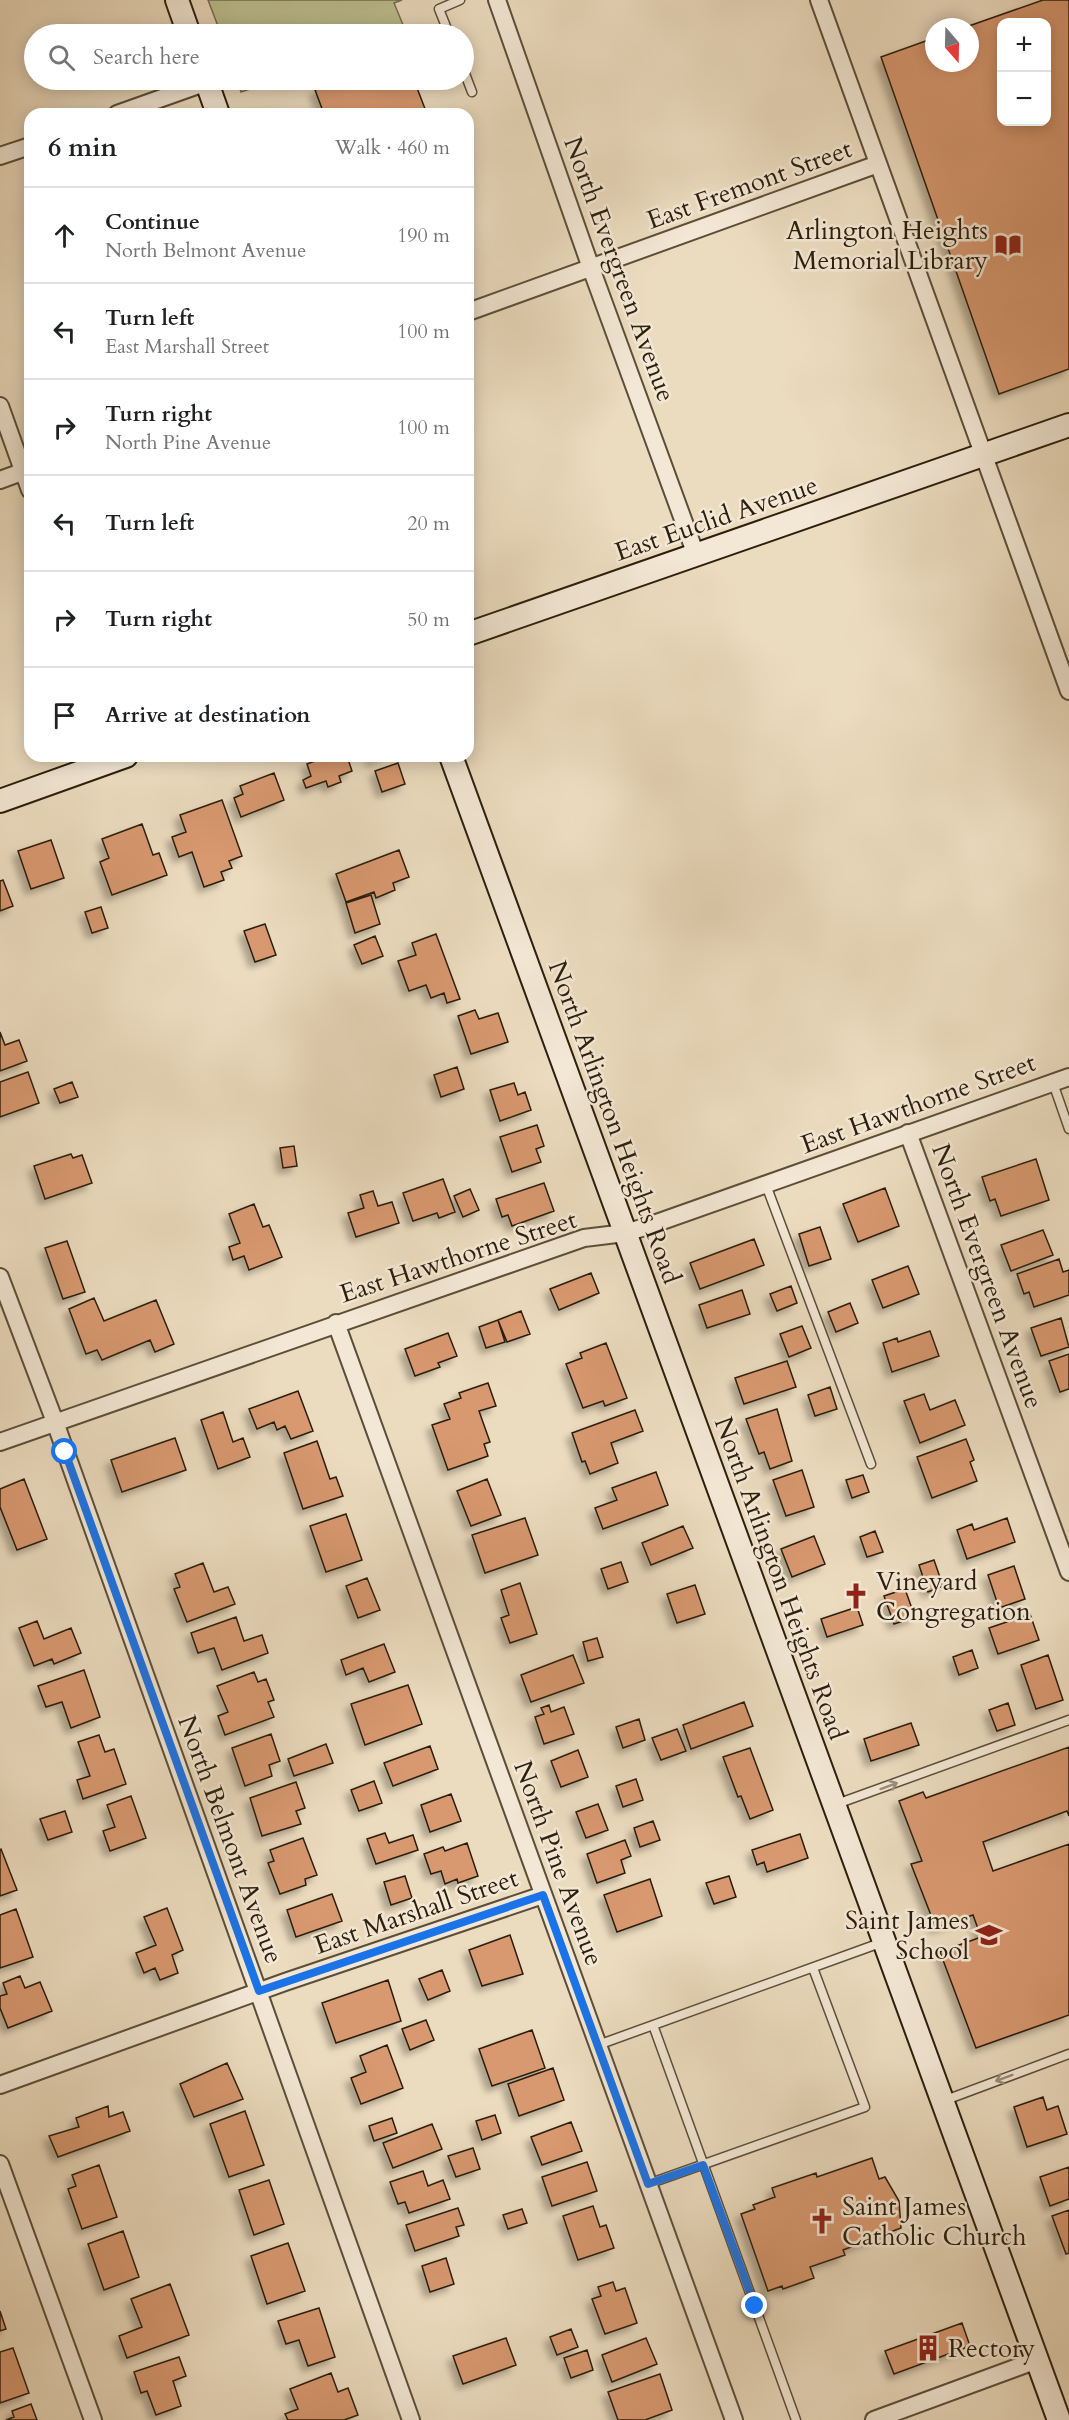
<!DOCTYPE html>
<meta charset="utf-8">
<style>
body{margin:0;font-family:Cardo,serif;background:#f6f6f6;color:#202124}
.controls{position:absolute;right:18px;top:18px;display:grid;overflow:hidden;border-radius:12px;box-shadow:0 3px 15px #0003}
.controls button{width:54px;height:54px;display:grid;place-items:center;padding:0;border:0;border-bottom:2px solid #e0e0e0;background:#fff;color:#202124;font:30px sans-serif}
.compass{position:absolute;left:925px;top:18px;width:54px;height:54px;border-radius:50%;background:#fff;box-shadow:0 3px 15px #0003;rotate:160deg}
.stop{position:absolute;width:18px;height:18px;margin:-14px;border:4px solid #1a73e8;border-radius:50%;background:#fff}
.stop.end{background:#1a73e8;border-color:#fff;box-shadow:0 2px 6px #0008}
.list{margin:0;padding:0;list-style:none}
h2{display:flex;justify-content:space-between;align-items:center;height:78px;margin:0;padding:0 24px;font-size:26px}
h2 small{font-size:20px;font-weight:400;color:#757577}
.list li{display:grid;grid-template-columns:39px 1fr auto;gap:18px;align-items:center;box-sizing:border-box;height:96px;padding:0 24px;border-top:2px solid #e0e0e0}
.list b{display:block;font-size:22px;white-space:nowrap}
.list p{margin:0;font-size:20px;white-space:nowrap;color:#757577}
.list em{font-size:20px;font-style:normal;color:#757577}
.icon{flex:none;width:33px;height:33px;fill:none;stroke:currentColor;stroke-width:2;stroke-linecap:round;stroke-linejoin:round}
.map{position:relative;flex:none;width:1069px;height:2420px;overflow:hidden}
.search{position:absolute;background:#fff;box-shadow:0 3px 15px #0003;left:24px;top:24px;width:450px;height:66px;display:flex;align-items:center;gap:15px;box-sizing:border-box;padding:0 21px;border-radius:33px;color:#757577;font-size:22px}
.panel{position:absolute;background:#fff;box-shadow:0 3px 15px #0003;left:24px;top:108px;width:450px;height:654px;border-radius:18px}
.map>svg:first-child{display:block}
.green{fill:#bcbf8f;stroke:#746f4e;stroke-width:1.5}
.building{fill:#d89870;stroke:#2b1f0c;stroke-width:1.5;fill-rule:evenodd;filter:url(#shadow)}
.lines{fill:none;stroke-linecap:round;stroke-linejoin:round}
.lane-casing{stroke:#5b4e39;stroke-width:11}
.street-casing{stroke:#5b4e39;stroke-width:20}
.secondary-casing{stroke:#2b1f0c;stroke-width:26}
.lane{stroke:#f3e8d5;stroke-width:8}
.street{stroke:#f3e8d5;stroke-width:16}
.secondary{stroke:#f3e8d5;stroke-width:22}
.oneway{stroke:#998e7b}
.route{stroke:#1a73e8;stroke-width:8}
.labels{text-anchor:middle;stroke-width:5;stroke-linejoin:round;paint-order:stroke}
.street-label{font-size:26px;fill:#2b1f0c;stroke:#f3e8d5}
.poi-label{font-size:26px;fill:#2b1f0c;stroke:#f3e8d5;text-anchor:start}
</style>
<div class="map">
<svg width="1069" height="2420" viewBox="0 0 1069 2420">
<defs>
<filter id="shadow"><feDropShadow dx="-5.5" dy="5.5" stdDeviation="3" flood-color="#0004"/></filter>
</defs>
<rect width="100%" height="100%" fill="#ecdcbf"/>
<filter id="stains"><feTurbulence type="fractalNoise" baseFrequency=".00333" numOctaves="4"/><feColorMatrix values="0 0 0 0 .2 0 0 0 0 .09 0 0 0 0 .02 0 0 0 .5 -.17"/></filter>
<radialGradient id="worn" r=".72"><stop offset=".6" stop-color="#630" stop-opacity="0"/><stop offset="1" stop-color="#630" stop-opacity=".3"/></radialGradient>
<path class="green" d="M208,0h194l-8,3 12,29 -185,2z
M237,80h39l-35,12z"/>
<path class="building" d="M1043,0h26v369l-70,25 -118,-337 53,-19v25h36v-36h-4zM1002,22h44v100h-44z
M344,80h70l13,34h-103l-9,-24z
M328,756h19l5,15 -13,5 2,6 -13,5 -2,-6 -20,7 -3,-8 8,-4 -4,-12z
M370,756h17l-15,5z
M398,763l7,21 -23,8 -7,-21z
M274,773l10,27 -43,17 -7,-19 9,-4 -3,-8z
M222,800l20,56 -13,5 3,7 -11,4 3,8 -20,7 -12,-35 -13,5 -7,-20 14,-5 -6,-17z
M142,824l11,31 6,-2 8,22 -55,20 -12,-33 9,-4 -7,-19z
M51,840l13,38 -33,11 -13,-38z
M399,850l10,27 -16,6 2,7 -19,8 -2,-6 -28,10 -10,-28z
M3,880l10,26 -13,5v-30z
M371,895l9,29 -25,9 -9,-30z
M101,907l7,21 -16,5 -7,-21z
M265,924l11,31 -21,7 -11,-31z
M436,934l24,65 -13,4 -3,-10 -13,5 -5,-13 -17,6 -11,-30 18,-6 -4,-12z
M375,936l8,20 -21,8 -8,-19z
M475,1010l4,9 19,-6 10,29 -37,12 -13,-38z
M0,1032l5,13 14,-5 8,21 -27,10z
M457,1067l7,22 -23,8 -7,-22z
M28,1072l11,31 -39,14v-35z
M72,1082l6,15 -18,6 -6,-14z
M514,1083l4,12 7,-3 6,18 -31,11 -10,-31z
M537,1125l7,21 -8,3 5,13 -29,10 -12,-35z
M294,1146l3,20 -14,2 -3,-20z
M71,1154l2,4 9,-3 10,28 -47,16 -11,-33z
M1036,1159l13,41 -48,16 -6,-17 -5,2 -8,-24z
M443,1179l12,33 -16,6 -2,-5 -24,8 -10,-28z
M544,1183l10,28 -42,15 -4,-11 -6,2 -6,-18z
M885,1188l14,38 -41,16 -15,-38z
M470,1189l9,21 -16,7 -9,-21z
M373,1191l5,15 14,-4 7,21 -43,14 -8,-24 16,-5 -4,-13z
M254,1204l9,23 6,-2 13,32 -33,13 -5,-14 -11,4 -4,-13 11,-4 -11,-29z
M820,1227l11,32 -22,7 -10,-32z
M1043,1230l10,25 -42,16 -10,-26z
M754,1239l10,26 -64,24 -10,-26z
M67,1241l18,51 -22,7 -18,-51z
M1059,1259l4,13 6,-2v25l-35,12 -5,-15 -5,2 -7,-20z
M908,1266l11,28 -36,14 -11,-28z
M591,1273l8,20 -40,17 -9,-21z
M791,1286l6,17 -20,8 -7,-17z
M742,1290l8,24 -43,14 -8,-23z
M94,1298l10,23 52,-21 18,44 -19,8 -5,-12 -48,20 -5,-10 -11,4 -17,-45z
M850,1303l8,20 -22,9 -8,-20z
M521,1311l9,23 -23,8 -9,-22z
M1061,1318l8,29 -28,9 -10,-28z
M498,1320l7,22 -19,6 -7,-21z
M802,1326l9,22 -22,9 -9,-23z
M930,1331l9,25 -47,16 -9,-29 14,-5 1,4z
M448,1333l9,23 -19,7 2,4 -25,9 -10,-27z
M606,1343l21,55 -22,8 -2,-5 -20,7 -17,-44 16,-6 -2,-5z
M1069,1354v35l-9,3 -11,-31z
M787,1361l9,26 -52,17 -9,-26z
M488,1383l8,23 -17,5 11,31 -6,2 4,12 -40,14 -16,-45 18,-6 -6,-15 17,-6 -2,-5z
M830,1387l7,22 -22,7 -7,-21z
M298,1391l15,40 -22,8 -6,-13 -8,4 -3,-8 -17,7 -8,-20z
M924,1394l6,16 25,-10 10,25 -45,18 -16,-42z
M777,1409l15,52 -22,8 -6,-17 -5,2 -13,-35z
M635,1410l8,21 -32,12 7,20 -28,11 -5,-13 -3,1 -10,-29z
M223,1412l10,30 10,-4 7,19 -32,12 -17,-49z
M175,1438l11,32 -64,22 -11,-32z
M966,1439l8,21 -4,2 7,19 -45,17 -15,-41z
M317,1441l13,38 6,-2 7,19 -40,13 -19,-56z
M802,1470l12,37 -28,9 -13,-36z
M656,1472l12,33 -65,24 -8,-21 22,-8 -5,-12z
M863,1475l6,17 -17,6 -6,-18z
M24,1479l23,60 -30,11 -17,-43v-18z
M487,1479l14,36 -30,11 -14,-35z
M346,1514l16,46 -36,12 -16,-46z
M525,1518l13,37 -53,18 -13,-38z
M1007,1518l8,24 -48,17 -10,-29 15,-6 2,6z
M683,1526l10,22 -42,17 -9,-22z
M875,1531l8,21 -16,5 -7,-20z
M814,1536l11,28 -33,13 -11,-28z
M934,1560l9,26 -15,6 -9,-27z
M621,1562l7,20 -20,7 -7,-20z
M203,1563l11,29 14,-5 7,17 -48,18 -13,-33 6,-2 -5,-13z
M1014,1566l11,33 -26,9 -11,-33z
M367,1578l13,32 -22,8 -12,-32z
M520,1583l17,51 -27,9 -9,-25 8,-3 -8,-25z
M695,1585l10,29 -28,9 -10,-29z
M905,1589l10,28 -21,7 -10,-28z
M857,1607l6,18 -36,12 -6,-18z
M1030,1614l9,26 -41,14 -9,-26z
M236,1617l8,24 18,-6 6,18 -46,17 -8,-22 -16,5 -7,-20z
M37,1621l7,18 27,-11 10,25 -27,11 -2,-5 -18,7 -15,-38z
M597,1638l6,19 -15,4 -5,-19z
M384,1644l11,28 -26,10 -6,-14 -17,7 -5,-15z
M972,1650l6,18 -19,7 -6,-18z
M573,1655l11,28 -53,19 -10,-27z
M1048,1655l15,45 -27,9 -15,-44z
M84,1670l16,47 -29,11 -9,-26 -16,5 -8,-21z
M254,1672l4,10 8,-3 8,21 -6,2 6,15 -49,18 -7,-19 10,-4 -11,-26z
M408,1685l14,39 -57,21 -14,-41z
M744,1702l9,24 -62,23 -8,-24z
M1008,1703l7,22 -18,6 -8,-21z
M549,1705l2,7 13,-5 10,27 -30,10 -9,-27 9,-3 -3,-6z
M639,1719l6,21 -22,8 -7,-21z
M911,1723l8,22 -48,16 -7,-22z
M677,1729l9,22 -25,9 -9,-22z
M271,1734l9,27 -11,4 3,11 -27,10 -13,-38z
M99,1735l6,17 9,-3 12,35 -43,15 -6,-19 13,-4 -12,-34z
M326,1744l7,19 -39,13 -6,-17z
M430,1746l8,23 -45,17 -9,-23z
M1069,1747v69l-2,-5 -84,31 10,29 76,-27v171l-93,33 -36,-96 41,-15 -8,-22 -37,13 -25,-64 11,-3 -23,-60 24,-9 3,6z
M750,1748l23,62 -23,9 -9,-23 -3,1 -15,-40z
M578,1750l10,27 -27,10 -10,-26z
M636,1779l7,21 -20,7 -7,-21z
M374,1781l8,22 -23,8 -8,-21z
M296,1782l9,26 -9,3 5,13 -39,12 -12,-38z
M451,1794l10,27 -31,11 -9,-27z
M131,1796l15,42 -36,13 -7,-20 12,-4 -8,-22z
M598,1804l10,26 -22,8 -10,-26z
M65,1811l7,21 -24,8 -8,-21z
M653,1821l7,19 -20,7 -6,-19z
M385,1833l4,10 24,-8 5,15 -42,14 -9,-25z
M800,1834l8,24 -41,14 -3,-10 -7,3 -5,-15z
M303,1838l14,37 -12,4 1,6 -26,9 -12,-31 6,-2 -4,-11z
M625,1840l6,16 -10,4 4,13 -28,10 -10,-29z
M467,1843l11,33 -20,7 -1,-4 -12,5 -4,-13 -10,3 -7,-20 19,-7 2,4z
M1,1849l16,41 -17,6v-46z
M405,1876l7,22 -21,7 -7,-23z
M729,1876l7,21 -22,7 -8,-21z
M650,1879l12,37 -45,16 -13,-37z
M332,1894l10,27 -46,16 -9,-27z
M167,1908l16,42 -11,5 6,18 -18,7 -5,-12 -11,5 -8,-20 20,-8 -12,-28z
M16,1909l17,48 -33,11v-53z
M510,1935l13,39 -41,12 -13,-36z
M442,1970l8,21 -22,9 -9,-21z
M20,1976l5,12 15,-6 12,29 -44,17 -8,-20v-12l7,-2 -4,-11z
M388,1980l13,41 -65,22 -14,-40z
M426,2020l8,20 -24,10 -8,-21z
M532,2030l13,38 -53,18 -13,-37z
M387,2045l16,43 -42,16 -10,-26 15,-6 -6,-16z
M227,2063l16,36 -49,18 -14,-33z
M553,2068l11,32 -45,16 -11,-32z
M1043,2097l4,13 11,-4 9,28 -40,13 -13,-40z
M108,2106l1,11 14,-5 7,19 -72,26 -9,-21 30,-9 -3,-9z
M245,2111l19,54 -35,12 -19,-53z
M495,2115l6,18 -19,7 -6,-19z
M392,2118l5,15 -23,8 -5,-15z
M571,2122l11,29 -40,14 -11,-28z
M432,2124l10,25 -49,19 -10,-25z
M473,2148l7,21 -24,8 -8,-21z
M872,2158l7,21 6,-2 14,24 2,27 -58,22 2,5 -35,12 4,11 -31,11 -1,-3 -14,5 -27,-77 14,-5 -2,-4 22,-8 -3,-9 44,-15 1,4z
M587,2162l10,29 -45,15 -10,-29z
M99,2165l18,52 -35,12 -14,-40 8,-3 -4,-11z
M1069,2167v32l-19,7 -10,-29z
M423,2171l5,15 15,-6 7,19 -41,14 -4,-11 -7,2 -8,-22z
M269,2180l15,44 -30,11 -15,-45z
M593,2206l7,21 6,-2 8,23 -36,12 -15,-44z
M458,2208l6,17 -8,2 3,9 -44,15 -9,-26z
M522,2209l5,14 -19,6 -5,-14z
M1069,2210v43l-3,1 -14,-38z
M123,2231l16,46 -35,13 -16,-46z
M288,2243l17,48 -38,13 -16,-48z
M446,2258l8,26 -24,8 -8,-26z
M613,2282l3,9 9,-3 12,35 -32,11 -13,-35 9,-3 -3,-9z
M170,2284l19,51 -62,23 -8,-22 23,-9 -11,-28z
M319,2308l16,49 -27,9 -9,-26 -13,4 -8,-23z
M0,2311l6,18 -6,2z
M962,2323l8,23 -76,28 -9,-23z
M571,2329l7,18 -21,8 -7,-18z
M506,2338l10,27 -53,19 -10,-28z
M646,2338l11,26 -45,18 -10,-27z
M13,2348l16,45 -29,10v-51z
M587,2350l6,20 -22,8 -7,-20z
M179,2357l7,19 -13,5 8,25 -25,9 -9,-24 -6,2 -7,-21z
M331,2373l7,19 10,-4 10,27 -14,5h-56l-3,-6 13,-5 -8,-20z
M660,2374l12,36 -27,10h-27l-10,-28z
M31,2404l6,16h-31l8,-3 -2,-6z"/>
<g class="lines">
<g class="lane-casing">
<path id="lane" d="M449,34l-10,-25 21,-9
M464,71l8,21
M1053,1083l16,46
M766,1185l105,279
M834,1805l235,-85
M653,2025l143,395
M598,2045l285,-103
M943,2101l126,-47
M648,2184l217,-77 -52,-139"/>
</g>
<g class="street-casing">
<path id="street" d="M497,0l94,268 105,287
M819,0l250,691
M117,114l90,-32
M0,156l30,-10
M468,312l410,-148
M0,406l30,84
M0,480l30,-11
M908,1133l161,439
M0,1277l55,145 356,998
M336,1323l398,1097
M0,1442l584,-204 41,-5 23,-7 421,-149
M0,2085l285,-103 258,-87
M0,2164l93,256
M874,2420l163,-60"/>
</g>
<g class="secondary-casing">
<path id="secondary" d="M177,0l12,34
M206,80l12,34
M468,634l601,-209
M451,756l608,1664
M0,801l126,-45"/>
</g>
<use href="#lane" class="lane"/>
<use href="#street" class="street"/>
<use href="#secondary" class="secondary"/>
</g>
<defs><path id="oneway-shaft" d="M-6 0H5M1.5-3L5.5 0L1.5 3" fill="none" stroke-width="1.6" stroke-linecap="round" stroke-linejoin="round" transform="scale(1.5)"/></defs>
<g class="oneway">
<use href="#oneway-shaft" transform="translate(889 1786) rotate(-20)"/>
<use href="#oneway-shaft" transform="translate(1004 2078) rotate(160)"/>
</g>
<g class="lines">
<path class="route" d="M65,1452l194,539 284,-96 105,289 55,-19 52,141"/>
</g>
<defs>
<g id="library-bare" transform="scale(2.07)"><path d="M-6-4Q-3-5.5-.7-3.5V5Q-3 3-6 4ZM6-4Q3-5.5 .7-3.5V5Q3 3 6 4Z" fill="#8f2418" stroke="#f3e8d5" stroke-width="2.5" paint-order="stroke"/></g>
<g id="church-bare" transform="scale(2.07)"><path d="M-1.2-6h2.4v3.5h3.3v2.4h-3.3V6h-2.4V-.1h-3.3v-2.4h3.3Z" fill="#8f2418" stroke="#f3e8d5" stroke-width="2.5" paint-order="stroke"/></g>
<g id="school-bare" transform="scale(2.07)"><path d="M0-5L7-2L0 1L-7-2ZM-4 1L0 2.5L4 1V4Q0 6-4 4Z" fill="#8f2418" stroke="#f3e8d5" stroke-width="2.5" paint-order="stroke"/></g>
<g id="building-bare" transform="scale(2.07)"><path d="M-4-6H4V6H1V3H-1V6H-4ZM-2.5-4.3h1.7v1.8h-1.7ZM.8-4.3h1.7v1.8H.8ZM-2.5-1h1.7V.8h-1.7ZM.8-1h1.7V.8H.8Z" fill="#8f2418" stroke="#f3e8d5" stroke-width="2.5" paint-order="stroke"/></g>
</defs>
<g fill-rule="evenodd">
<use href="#library-bare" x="1008" y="245"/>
<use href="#church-bare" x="856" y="1596"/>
<use href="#school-bare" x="989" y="1935"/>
<use href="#church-bare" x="822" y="2221"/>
<use href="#building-bare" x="928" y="2348"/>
</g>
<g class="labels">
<g class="street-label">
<text transform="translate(749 184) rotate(-20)" y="9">East Fremont Street</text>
<text transform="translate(620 269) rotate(70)" y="9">North Evergreen Avenue</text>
<text transform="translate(716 518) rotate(-19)" y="9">East Euclid Avenue</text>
<text transform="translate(918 1103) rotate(-20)" y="9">East Hawthorne Street</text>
<text transform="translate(615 1122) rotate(70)" y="9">North Arlington Heights Road</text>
<text transform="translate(458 1256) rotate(-18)" y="9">East Hawthorne Street</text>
<text transform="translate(988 1276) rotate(70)" y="9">North Evergreen Avenue</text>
<text transform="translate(781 1578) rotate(70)" y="9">North Arlington Heights Road</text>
<text transform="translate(231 1839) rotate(70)" y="9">North Belmont Avenue</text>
<text transform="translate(559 1863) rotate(70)" y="9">North Pine Avenue</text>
<text transform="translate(416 1911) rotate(-19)" y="9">East Marshall Street</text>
</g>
<g class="poi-label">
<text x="988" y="239" text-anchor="end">Arlington Heights<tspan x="988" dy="30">Memorial Library</tspan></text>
<text x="876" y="1590">Vineyard<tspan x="876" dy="30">Congregation</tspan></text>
<text x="969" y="1929" text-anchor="end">Saint James<tspan x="969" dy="30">School</tspan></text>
<text x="842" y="2215">Saint James<tspan x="842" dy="30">Catholic Church</tspan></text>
<text x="948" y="2357">Rectory</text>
</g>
</g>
<rect width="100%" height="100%" filter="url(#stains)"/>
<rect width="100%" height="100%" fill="url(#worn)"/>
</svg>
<div class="controls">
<button>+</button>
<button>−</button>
</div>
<svg class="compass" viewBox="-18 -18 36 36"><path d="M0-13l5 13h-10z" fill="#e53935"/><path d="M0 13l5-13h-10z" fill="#757577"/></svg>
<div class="stop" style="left:65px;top:1452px"></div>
<div class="stop end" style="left:755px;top:2306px"></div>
<div class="search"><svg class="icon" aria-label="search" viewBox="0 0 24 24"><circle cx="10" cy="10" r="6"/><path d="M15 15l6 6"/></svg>Search here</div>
<section class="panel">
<h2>6 min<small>Walk · 460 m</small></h2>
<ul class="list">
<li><svg class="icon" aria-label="ahead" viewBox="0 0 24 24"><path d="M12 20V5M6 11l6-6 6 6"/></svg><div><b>Continue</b><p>North Belmont Avenue</p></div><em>190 m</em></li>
<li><svg class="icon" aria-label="left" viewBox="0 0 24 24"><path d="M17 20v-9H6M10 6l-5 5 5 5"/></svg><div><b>Turn left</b><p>East Marshall Street</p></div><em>100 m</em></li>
<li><svg class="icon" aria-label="right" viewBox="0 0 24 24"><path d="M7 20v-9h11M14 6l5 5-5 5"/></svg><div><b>Turn right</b><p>North Pine Avenue</p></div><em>100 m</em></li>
<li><svg class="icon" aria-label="left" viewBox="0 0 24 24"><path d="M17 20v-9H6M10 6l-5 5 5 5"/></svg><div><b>Turn left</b></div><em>20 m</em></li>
<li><svg class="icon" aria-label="right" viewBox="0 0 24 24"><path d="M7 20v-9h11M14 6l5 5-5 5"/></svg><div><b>Turn right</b></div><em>50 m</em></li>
<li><svg class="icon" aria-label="arrive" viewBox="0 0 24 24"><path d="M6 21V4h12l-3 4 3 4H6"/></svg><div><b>Arrive at destination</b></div></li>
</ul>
</section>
</div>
